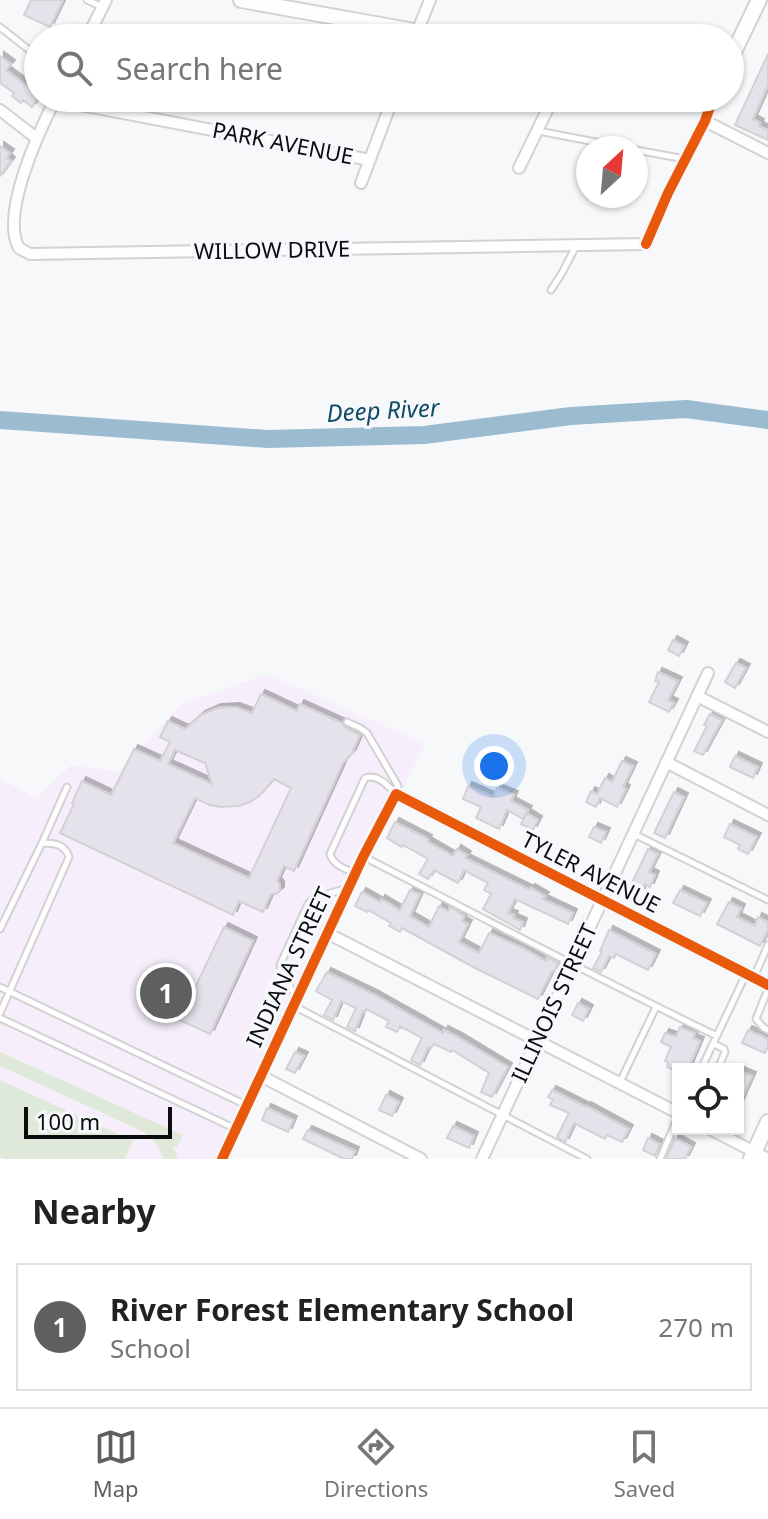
<!DOCTYPE html>
<style>
body{margin:0;font-family:"Noto Sans",sans-serif;background:#f2f2f2;color:#222}
.controls{position:absolute;right:24px;bottom:24px;display:grid;overflow:hidden;border-radius:0px;box-shadow:0 2px 6px #0004}
.controls button{width:72px;height:72px;display:grid;place-items:center;padding:0;border:0;border-bottom:2px solid #e0e0e0;background:#fff;color:#222;font:40px sans-serif}
.compass{position:absolute;left:576px;top:136px;width:72px;height:72px;border-radius:50%;background:#fff;box-shadow:0 2px 6px #0004;rotate:26deg}
.scale{position:absolute;left:24px;bottom:20px;width:148px;box-sizing:border-box;padding-left:8px;border:4px solid #0b0c0d;border-top:0;font-size:22px;line-height:28px;white-space:nowrap;color:#0b0c0d;-webkit-text-stroke:6px #f6f8fb;paint-order:stroke}
.you{position:absolute;left:494px;top:766px;width:28px;height:28px;margin:-20px;border:6px solid #fff;border-radius:50%;background:#1a73e8;box-shadow:0 0 0 12px #1a73e833}
.badge{display:grid;place-items:center;width:52px;height:52px;border-radius:50%;background:#5e5f60;color:#fff;font-size:26px;font-weight:700}
.pin{position:absolute;translate:-50% -50%;border:4px solid #fff;box-shadow:0 2px 8px #0006}
.list{margin:0;padding:0;list-style:none}
h2{display:flex;justify-content:space-between;align-items:center;height:104px;margin:0;padding:0 32px;font-size:34px}
h2 small{font-size:26px;font-weight:400;color:#767676}
.list li{display:grid;grid-template-columns:52px 1fr auto;gap:24px;align-items:center;box-sizing:border-box;height:128px;margin:0 16px 16px;padding:0 16px;border:2px solid #e0e0e0;border-radius:0px}
.list b{display:block;font-size:30px;white-space:nowrap}
.list p{margin:0;font-size:26px;white-space:nowrap;color:#767676}
.list em{font-size:26px;font-style:normal;color:#767676}
.icon{flex:none;width:44px;height:44px;fill:none;stroke:currentColor;stroke-width:2;stroke-linecap:round;stroke-linejoin:round}
.map{position:relative;flex:none;width:768px;height:1159px;overflow:hidden}
.search{position:absolute;background:#fff;box-shadow:0 2px 6px #0004;left:24px;right:24px;top:24px;height:88px;display:flex;align-items:center;gap:20px;box-sizing:border-box;padding:0 28px;border-radius:44px;color:#767676;font-size:30px}
.sheet{height:248px;background:#fff}
nav{display:flex;justify-content:space-around;align-items:center;box-sizing:border-box;height:112px;border-top:2px solid #e0e0e0;background:#fff;font-size:22px;color:#767676}
nav a{display:grid;justify-items:center;gap:4px}
nav .on{color:#5e5f60}
.map>svg:first-child{display:block}
.education{fill:#f6effb}
.green{fill:#dee9da}
.lines{fill:none;stroke-linecap:round;stroke-linejoin:round}
.river{stroke:#9bbcd0;stroke-width:18}
.building{fill:#e5e2eb;stroke:#d2d2d4;stroke-width:2;fill-rule:evenodd;filter:url(#shadow)}
.service-casing{stroke:#d2d2d4;stroke-width:9}
.minor-casing{stroke:#d2d2d4;stroke-width:14}
.tertiary-casing{stroke:#d2d2d4;stroke-width:18}
.service{stroke:#fefefe;stroke-width:5}
.minor{stroke:#fefefe;stroke-width:10}
.tertiary{stroke:#fefefe;stroke-width:14}
.cycleway-casing{stroke:#f6f8fb;stroke-width:15}
.cycleway{stroke:#e8590c;stroke-width:10}
.labels{text-anchor:middle;stroke-width:7;stroke-linejoin:round;paint-order:stroke}
.street-label{font-size:22px;fill:#0b0c0d;stroke:#f6f8fb}
.water-label{font-size:24px;font-style:italic;fill:#0e4966;stroke:#f6f8fb}
</style>
<div class="map">
<svg width="768" height="1159" viewBox="0 0 768 1159">
<defs>
<filter id="shadow"><feDropShadow dx="4" dy="-4" stdDeviation="0" flood-color="#0004"/></filter>
</defs>
<rect width="100%" height="100%" fill="#f7f8fa"/>
<path class="education" d="M267,674l158,70 -204,415h-221v-380l37,19 34,-33 49,7 61,-68z"/>
<path class="green" d="M0,1052l183,83 -6,12 -4,-1 5,13h-14l-9,-17 -11,-10 -144,-66z
M0,1080l133,61 -8,18h-120l-5,-2z"/>
<g class="lines">
<path class="river" d="M0,420l268,19 156,-4 147,-19 115,-7 82,11"/>
</g>
<path class="building" d="M31,0h32l-13,27 -26,-12z
M768,54v31l-15,34 7,4 -1,3 9,4v10l-33,-15z
M0,56l11,8 -5,6 32,24v4l-6,9 -9,-7 -2,3 -9,-7 2,-3 -14,-10z
M0,146l10,7 -3,5 4,3 -11,15z
M673,640l11,6 -5,10 -11,-6z
M736,663l10,5 -11,20 -10,-6z
M658,672l20,9 -10,19 6,3 -5,9 -20,-10 10,-20 -4,-1z
M261,694l36,17 3,-7 42,19 3,4 15,8 -8,18 -9,10 -49,108 -10,-5 -7,15 3,4v6l-4,3h-5l-8,18 -24,-11 -6,14 -173,-82 14,-29 -2,-1 10,-22 29,14 23,-46 26,12 10,-19 -10,-5 8,-16 17,8 16,-14 16,-7 19,-1 16,6zM175,750l30,13 7,21 -44,-20zM274,779l17,9 -42,90 -76,-35 22,-45 15,7 10,2 19,-1 11,-4 9,-6z
M710,714l12,6 -19,35 -9,-4 13,-25 -3,-1z
M735,756l23,11 -5,11 -23,-11z
M622,761l11,5 -10,21 3,2 -9,18 -17,-9 -4,9 -10,-5 5,-11 6,3 8,-16 7,4z
M468,786l25,11 4,-9 17,7 -3,6 17,9 -5,9 -16,-9 -8,19 -23,-11 5,-11 -18,-8z
M674,792l10,5 -19,41 -11,-5z
M527,813l11,7 -5,10 -12,-6z
M395,822l33,17 -1,2 26,15 4,-7 10,6 -2,3 65,32 1,-2 14,8 -2,3 30,14 -5,11 -53,-25 -7,14 6,2 -1,3 10,4 -3,8 -37,-21 8,-15 -7,-4 4,-7 -24,-13 -6,13 -24,-13 -6,9 -9,-5 9,-15 -25,-14 -1,2 -15,-9z
M730,824l27,13 -9,17 -10,-5 2,-4 -16,-8z
M594,827l12,5 -5,11 -12,-6z
M648,849l10,5 -9,18 6,3 -5,12 -5,-3 -4,8 -11,-5z
M410,890l10,4 -10,22 19,11 10,-21 9,5 2,-4 8,5 6,4 -2,5 6,3 -9,18 20,11 10,-20 34,15 23,13 1,-4 11,6 -4,9 -2,-1 -14,28 -63,-31 -73,-40 -2,4 -11,-6 2,-3 -23,-13 -1,2 -12,-6 7,-14 18,10 1,-3 19,11z
M680,890l27,13 -7,13 -27,-13z
M729,902l12,6 -4,9 18,9 3,-9 10,5v8l-8,16 -43,-22z
M224,927l29,14 -43,93 -55,-25 4,-9 -4,-2 5,-10 2,1 5,-9 26,12z
M609,930l47,24 -8,16 -32,-16 -2,4 -5,-2 -8,16 -8,-4 9,-16 -2,-1z
M327,972l46,22 70,39 1,-3 14,7 50,30 -16,30 -11,-5 8,-19 -37,-23 -1,2 -17,-8 -3,4 -3,-1 -8,18 -9,-5 11,-22 -22,-12 -3,6 -11,-5 3,-6 -23,-12 -1,3 -2,-1 -8,20 -8,-4 9,-19 -15,-7 -8,19 -9,-5 8,-15 -16,-9z
M578,1003l11,6 -6,12 -11,-6z
M680,1027l15,6 -2,5 7,3 -12,28h-10v3l-11,-5 1,-4 -3,-2 6,-14 -10,-5 4,-9 11,4z
M748,1030l20,9v8l-3,6 -23,-10z
M295,1052l9,4 -9,17 -9,-4z
M738,1070l14,6 -14,31z
M552,1090l34,17 1,-1 42,23 -7,13 -15,-7 -2,4 -31,-16 -9,19 -8,-5 12,-24 -19,-8 3,-5 -5,-3z
M386,1095l13,7 -7,14 -13,-6z
M267,1108l26,12 -5,12 -26,-12z
M453,1126l21,10 -5,12 -22,-10z
M308,1130l47,21 -3,8h-8l-41,-20z
M648,1138l12,6 -5,12 -12,-6z
M675,1138l16,9 -6,12h-19z"/>
<g class="lines">
<g class="service-casing">
<path id="service" d="M87,0l15,7
M0,27l38,30
M363,98l27,5
M538,131l89,17
M636,150l49,9
M551,290l11,-17 14,-27
M347,722l13,6 7,5 31,53 -2,7
M634,834l134,66
M42,843l25,-56
M364,857c118,60 234,122 353,179
M355,873c-10,-4 -22,-8 -25,-19l35,-76c13,-4 21,6 30,15
M0,929l42,-86c12,0 23,1 27,14l-69,156
M754,977l14,-32
M0,987l246,118
M768,989l-12,30 8,9 4,2
M296,996l-14,-21 -2,-10 28,-61 6,-6 34,-10
M294,1006l293,153
M0,1018l236,111
M714,1044l10,5 1,3 -7,17
M701,1069l45,-95
M620,1082l36,-75
M660,1159l18,-42"/>
</g>
<g class="minor-casing">
<path id="minor" d="M416,35l14,-35
M87,38l19,-38
M56,98c-17,33 -56,117 -37,150 3,2 8,4 11,6l616,-10 22,-51 37,-72 8,-23
M55,100l315,60
M0,110l35,27
M705,121l63,32
M519,168l34,-70
M361,183l32,-85
M697,696l71,36
M666,762l102,53
M327,933l351,180
M261,1076l160,83
M710,1129l58,30
M222,1159l141,-302 33,-63 372,191
M482,1159l226,-486"/>
</g>
<g class="tertiary-casing">
<path id="tertiary" d="M241,0l212,38
M730,60l29,-60
M751,1159l17,-37"/>
</g>
<use href="#service" class="service"/>
<use href="#minor" class="minor"/>
<use href="#tertiary" class="tertiary"/>
<g class="cycleway-casing">
<path id="cycleway" d="M646,244l22,-51 37,-72 8,-23
M222,1159l141,-302 33,-63 372,191"/>
</g>
<use href="#cycleway" class="cycleway"/>
</g>
<g class="labels">
<g class="street-label">
<text transform="translate(283 143) rotate(11)" y="8">PARK AVENUE</text>
<text transform="translate(272 250) rotate(-1)" y="8">WILLOW DRIVE</text>
<text transform="translate(591 872) rotate(27)" y="8">TYLER AVENUE</text>
<text transform="translate(289 967) rotate(-65)" y="8">INDIANA STREET</text>
<text transform="translate(554 1003) rotate(-65)" y="8">ILLINOIS STREET</text>
</g>
<g class="water-label">
<text transform="translate(383 411) rotate(-3)" y="8">Deep River</text>
</g>
</g>
</svg>
<div class="controls">
<button><svg class="icon" aria-label="locate" viewBox="0 0 24 24"><circle cx="12" cy="12" r="6"/><path d="M12 2v4M12 18v4M2 12h4M18 12h4"/></svg></button>
</div>
<svg class="compass" viewBox="-18 -18 36 36"><path d="M0-13l5 13h-10z" fill="#e53935"/><path d="M0 13l5-13h-10z" fill="#767676"/></svg>
<div class="scale">100 m</div>
<div class="you"></div>
<div class="pin badge" style="left:166px;top:993px">1</div>
<div class="search"><svg class="icon" aria-label="search" viewBox="0 0 24 24"><circle cx="10" cy="10" r="6"/><path d="M15 15l6 6"/></svg>Search here</div>
</div>
<section class="sheet">
<h2>Nearby<small></small></h2>
<ul class="list">
<li><span class="badge">1</span><div><b>River Forest Elementary School</b><p>School</p></div><em>270 m</em></li>
</ul>
</section>
<nav>
<a class="on"><svg class="icon" aria-label="map" viewBox="0 0 24 24"><path d="M3 6l6-2 6 2 6-2v14l-6 2-6-2-6 2zM9 4v14M15 6v14"/></svg>Map</a>
<a><svg class="icon" aria-label="directions" viewBox="0 0 24 24"><path d="M12 3l9 9-9 9-9-9zM9 14v-3h6M13 9l2 2-2 2"/></svg>Directions</a>
<a><svg class="icon" aria-label="saved" viewBox="0 0 24 24"><path d="M7 4h10v16l-5-4-5 4z"/></svg>Saved</a>
</nav>
